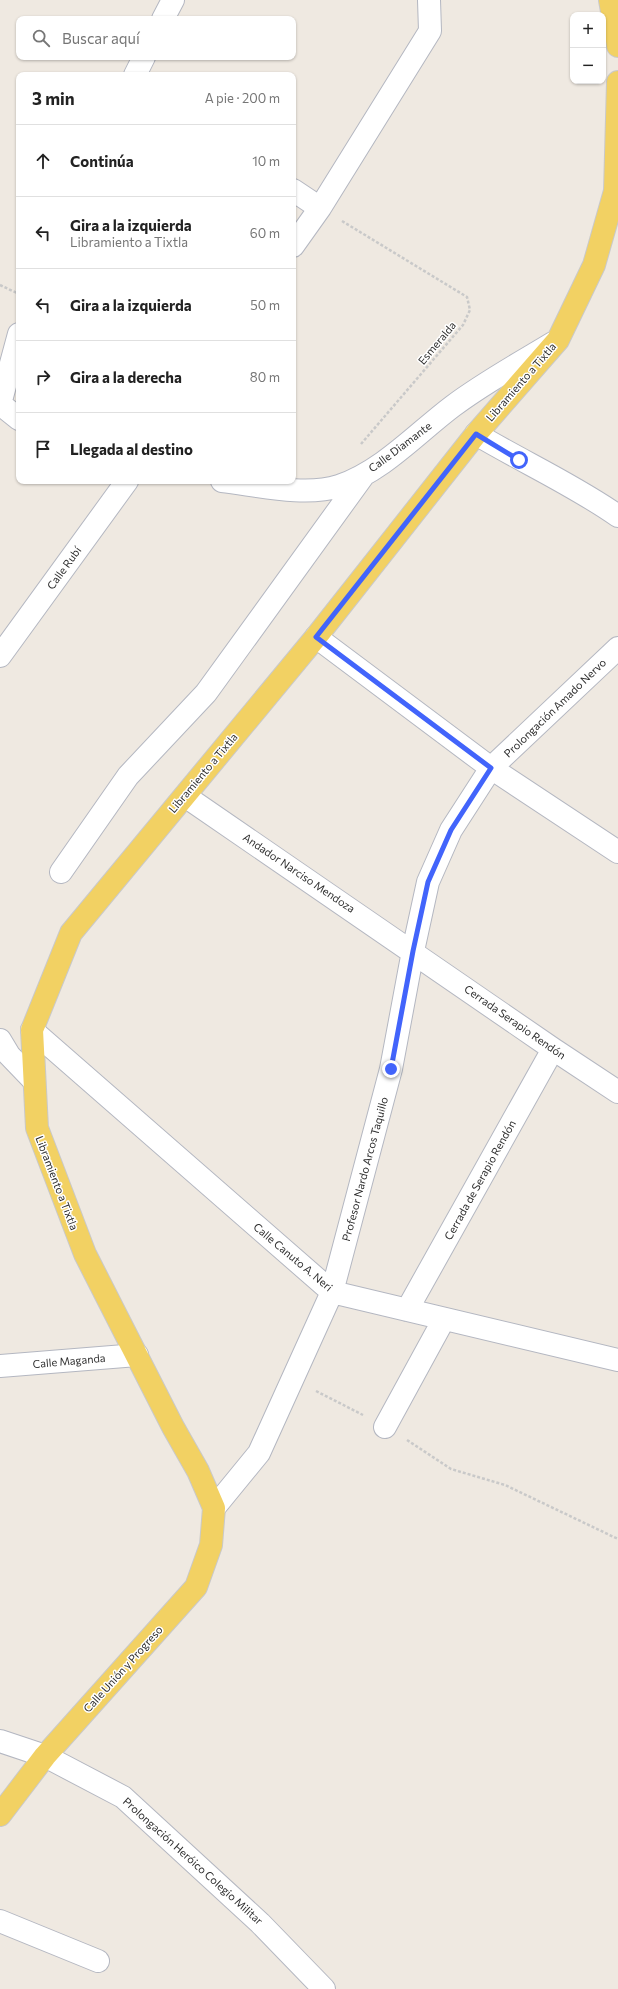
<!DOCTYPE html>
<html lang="es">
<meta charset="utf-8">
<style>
body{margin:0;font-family:Commissioner,sans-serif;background:#f6f6f6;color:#222}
.controls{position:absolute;right:12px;top:12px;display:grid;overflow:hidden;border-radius:8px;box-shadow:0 1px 3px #0004}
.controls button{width:36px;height:36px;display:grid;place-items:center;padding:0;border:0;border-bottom:1px solid #e0e0e0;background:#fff;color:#222;font:20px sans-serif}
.stop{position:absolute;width:12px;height:12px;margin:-9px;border:3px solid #4264fb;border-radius:50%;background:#fff}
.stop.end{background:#4264fb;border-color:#fff;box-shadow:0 1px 4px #0008}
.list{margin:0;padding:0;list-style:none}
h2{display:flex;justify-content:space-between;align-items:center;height:52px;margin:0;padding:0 16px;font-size:17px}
h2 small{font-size:13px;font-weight:400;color:#767676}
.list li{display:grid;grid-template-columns:26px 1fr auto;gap:12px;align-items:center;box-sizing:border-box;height:72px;padding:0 16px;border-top:1px solid #e0e0e0}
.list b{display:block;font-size:15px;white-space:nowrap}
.list p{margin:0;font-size:13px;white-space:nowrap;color:#767676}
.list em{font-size:13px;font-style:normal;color:#767676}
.icon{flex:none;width:22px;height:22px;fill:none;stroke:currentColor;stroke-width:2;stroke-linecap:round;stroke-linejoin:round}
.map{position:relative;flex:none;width:618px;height:1989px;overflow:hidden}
.search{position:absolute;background:#fff;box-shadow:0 1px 3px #0004;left:16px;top:16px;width:280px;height:44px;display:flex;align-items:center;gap:10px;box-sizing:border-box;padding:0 14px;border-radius:8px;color:#767676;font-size:15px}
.panel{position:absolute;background:#fff;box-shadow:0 1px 3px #0004;left:16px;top:72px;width:280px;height:412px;border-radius:8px}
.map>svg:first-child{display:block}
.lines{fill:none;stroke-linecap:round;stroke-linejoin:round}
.minor-casing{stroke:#b4b7c1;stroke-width:24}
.major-casing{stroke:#c9c9c9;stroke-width:24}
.path{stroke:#c9c9c9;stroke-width:2.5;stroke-dasharray:3 2;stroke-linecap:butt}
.minor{stroke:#fff;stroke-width:22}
.major{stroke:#f2d163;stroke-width:22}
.route{stroke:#4264fb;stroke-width:5}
.labels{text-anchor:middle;stroke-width:3;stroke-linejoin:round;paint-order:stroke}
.street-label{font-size:11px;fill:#2e2e2e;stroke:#fff}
</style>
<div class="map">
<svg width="618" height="1989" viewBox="0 0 618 1989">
<rect width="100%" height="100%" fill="#efe9e1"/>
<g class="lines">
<g class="minor-casing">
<path id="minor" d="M163,19l10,-19
M135,75l9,-18
M293,190l27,18
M293,246l27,-38 110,-177 -1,-31
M0,404l19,-70
M0,404l19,15
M476,434c47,28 98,51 142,82
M222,481c35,4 83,16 117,5 44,-15 78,-53 114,-80 32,-24 67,-43 100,-63
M316,637l175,131 127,84
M0,656l127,-175
M185,796l368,253 65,43
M61,872l67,-96 78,-83 157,-217
M32,1030l300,262 286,68
M0,1040l9,15 25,26
M407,1310l146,-261
M0,1366l137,-11
M385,1427l59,-108
M214,1508l45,-55 73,-161 59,-223 22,-118 15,-69 23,-52 40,-62 127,-120
M0,1741l45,15 78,41 137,126 64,66
M0,1921l98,40"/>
</g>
<g class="major-casing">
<path id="major" d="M610,0l8,46
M0,1815l45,-59 151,-169 15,-42 3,-37 -16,-37 -25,-44 -88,-173 -48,-126 -5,-98 39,-97 245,-296 160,-203 82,-94 36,-75 21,-74 3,-109"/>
</g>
<path class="path" d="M342,221l125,76 3,13 -7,15 -102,119
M0,285l19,9
M316,1391l47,24
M407,1440l44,29 54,16 113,54"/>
<use href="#minor" class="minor"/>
<use href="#major" class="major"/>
</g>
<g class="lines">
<path class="route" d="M391,1069l22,-118 15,-69 23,-52 40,-62 -175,-131 160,-203 43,26"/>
</g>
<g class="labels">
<g class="street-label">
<text transform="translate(437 343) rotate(-50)" y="4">Esmeralda</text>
<text transform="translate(521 382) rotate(-49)" y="4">Libramiento a Tixtla</text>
<text transform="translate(400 447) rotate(-37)" y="4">Calle Diamante</text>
<text transform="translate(64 568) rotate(-54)" y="4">Calle Rubí</text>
<text transform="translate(555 708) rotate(-44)" y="4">Prolongación Amado Nervo</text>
<text transform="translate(203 773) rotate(-50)" y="4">Libramiento a Tixtla</text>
<text transform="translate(299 873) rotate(34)" y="4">Andador Narciso Mendoza</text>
<text transform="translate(515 1022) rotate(35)" y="4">Cerrada Serapio Rendón</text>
<text transform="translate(365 1169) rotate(-75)" y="4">Profesor Nardo Arcos Taquillo</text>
<text transform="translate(480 1180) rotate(-61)" y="4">Cerrada de Serapio Rendón</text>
<text transform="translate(57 1183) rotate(69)" y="4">Libramiento a Tixtla</text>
<text transform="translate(293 1257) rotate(40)" y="4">Calle Canuto A. Neri</text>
<text transform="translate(69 1361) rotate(-5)" y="4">Calle Maganda</text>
<text transform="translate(123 1669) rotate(-48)" y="4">Calle Unión y Progreso</text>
<text transform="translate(193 1861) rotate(42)" y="4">Prolongación Heróico Colegio Militar</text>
</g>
</g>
</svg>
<div class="controls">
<button>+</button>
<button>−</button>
</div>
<div class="stop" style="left:519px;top:460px"></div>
<div class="stop end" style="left:391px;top:1069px"></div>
<div class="search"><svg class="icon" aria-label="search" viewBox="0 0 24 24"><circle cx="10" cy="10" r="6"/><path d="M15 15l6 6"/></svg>Buscar aquí</div>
<section class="panel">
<h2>3 min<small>A pie · 200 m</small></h2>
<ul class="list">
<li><svg class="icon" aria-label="ahead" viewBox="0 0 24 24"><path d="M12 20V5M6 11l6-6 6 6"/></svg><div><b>Continúa</b></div><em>10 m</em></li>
<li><svg class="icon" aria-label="left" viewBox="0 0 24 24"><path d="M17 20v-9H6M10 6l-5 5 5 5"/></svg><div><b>Gira a la izquierda</b><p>Libramiento a Tixtla</p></div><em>60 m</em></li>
<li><svg class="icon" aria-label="left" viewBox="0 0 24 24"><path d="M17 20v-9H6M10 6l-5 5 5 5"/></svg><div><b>Gira a la izquierda</b></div><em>50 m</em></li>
<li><svg class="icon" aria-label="right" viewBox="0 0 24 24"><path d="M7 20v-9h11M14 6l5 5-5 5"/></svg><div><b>Gira a la derecha</b></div><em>80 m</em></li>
<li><svg class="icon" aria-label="arrive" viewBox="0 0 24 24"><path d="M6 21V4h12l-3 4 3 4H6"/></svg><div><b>Llegada al destino</b></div></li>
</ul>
</section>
</div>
